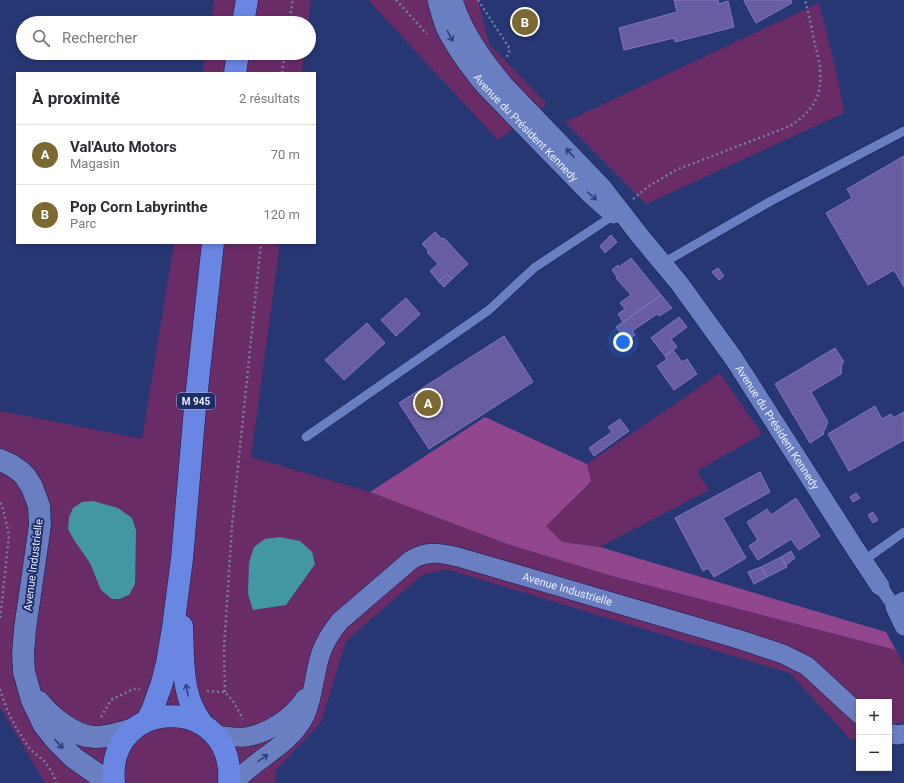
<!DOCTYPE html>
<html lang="fr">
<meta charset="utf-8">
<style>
body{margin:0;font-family:Roboto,sans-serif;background:#f2f2f3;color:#2b2b33}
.controls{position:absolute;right:12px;bottom:12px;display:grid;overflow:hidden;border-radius:0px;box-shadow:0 2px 6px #0003}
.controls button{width:36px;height:36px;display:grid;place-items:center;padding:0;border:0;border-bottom:1px solid #e1e1e2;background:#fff;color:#2b2b33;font:20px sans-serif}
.you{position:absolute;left:623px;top:342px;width:14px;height:14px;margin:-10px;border:3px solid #fff;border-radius:50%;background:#1a73e8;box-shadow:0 0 0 6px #1a73e833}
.badge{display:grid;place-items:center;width:26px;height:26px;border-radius:50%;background:#7b6833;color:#fff;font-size:13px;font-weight:700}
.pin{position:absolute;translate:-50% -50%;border:2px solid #fff;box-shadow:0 1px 4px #0006}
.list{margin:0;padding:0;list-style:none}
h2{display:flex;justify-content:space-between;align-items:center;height:52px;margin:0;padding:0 16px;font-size:17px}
h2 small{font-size:13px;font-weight:400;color:#7c7c81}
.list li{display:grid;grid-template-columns:26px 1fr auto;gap:12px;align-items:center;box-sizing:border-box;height:60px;padding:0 16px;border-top:1px solid #e1e1e2}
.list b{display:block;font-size:15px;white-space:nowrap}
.list p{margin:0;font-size:13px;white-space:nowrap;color:#7c7c81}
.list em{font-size:13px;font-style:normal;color:#7c7c81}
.icon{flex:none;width:22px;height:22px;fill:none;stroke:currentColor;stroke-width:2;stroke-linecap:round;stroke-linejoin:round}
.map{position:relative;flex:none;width:904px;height:783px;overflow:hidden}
.search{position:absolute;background:#fff;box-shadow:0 2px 6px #0003;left:16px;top:16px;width:300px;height:44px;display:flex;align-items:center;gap:10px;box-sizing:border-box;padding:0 14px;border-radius:22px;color:#7c7c81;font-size:15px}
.panel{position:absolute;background:#fff;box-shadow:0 2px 6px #0003;left:16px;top:72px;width:300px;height:172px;border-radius:0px}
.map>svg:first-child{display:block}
.green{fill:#6a2c67}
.forest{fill:#91468d}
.water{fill:#4397a4}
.building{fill:#685da1;stroke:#8076bc}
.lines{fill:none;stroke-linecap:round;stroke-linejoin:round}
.service-casing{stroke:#111c55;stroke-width:10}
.pedestrian-casing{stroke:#111c55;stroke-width:15}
.minor-casing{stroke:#111c55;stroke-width:20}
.tertiary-casing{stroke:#111c55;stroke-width:23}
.primary-casing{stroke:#111c55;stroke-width:23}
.path{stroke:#727ea8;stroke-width:2.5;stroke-dasharray:2 3;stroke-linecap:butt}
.service{stroke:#697fc2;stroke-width:9}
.pedestrian{stroke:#697fc2;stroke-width:14}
.minor{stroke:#697fc2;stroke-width:19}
.tertiary{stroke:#697fc2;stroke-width:22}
.primary{stroke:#6a86e3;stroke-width:22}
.oneway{stroke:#2d3d79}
.oneway2{stroke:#314286}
.labels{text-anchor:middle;stroke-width:4;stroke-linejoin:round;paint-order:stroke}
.shield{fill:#1e2c67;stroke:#abb4d0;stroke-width:1}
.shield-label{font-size:10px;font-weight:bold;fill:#e8eefd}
.street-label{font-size:11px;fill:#e8eefd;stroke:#1e2c67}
</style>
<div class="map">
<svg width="904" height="783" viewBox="0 0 904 783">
<rect width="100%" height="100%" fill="#273773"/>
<path class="green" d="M214,0h97l-3,23h-97z
M368,0h110l11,44 58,60 -49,36z
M819,3l19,76 6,34 -198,91 -81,-82z
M206,53h98l-2,20h-100z
M174,243h106l-29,214 119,35 137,52 105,32 284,74 8,15v56l-15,5v-24h-30v35l-8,3 -61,-67 -344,-104 -24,6 -76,66 -25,81 -45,48 -1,13h-230l-45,-76v-296l142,28z
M720,373l42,61 -65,37 12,19 -109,57 -38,-5 -17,-16 46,-43 -4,-19z"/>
<path class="forest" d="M485,417l102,47 4,18 -45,44 16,16 38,5 286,85 10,18 -284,-74 -105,-32 -137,-52z"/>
<path class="water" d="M93,501l25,7 14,10 4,12 -1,54 -6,11 -10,4h-7l-11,-9 -11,-27 -16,-23 -6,-11 1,-12 4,-9 9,-6z
M280,537l20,4 12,11 3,12 -29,41 -33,5 -5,-16 1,-31 5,-16 11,-8z"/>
<path class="building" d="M674,0h44l1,4 9,-3 6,26 -59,15 -1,-4 -50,12 -5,-22 58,-16z
M747,0h44l1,3 -36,20 -12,-22z
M904,156v131l-10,-17 -26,15 -42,-72 26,-15 -5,-9z
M435,232l7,7 2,-1 24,26 -16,15 -5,-5 -8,8 -9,-11 8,-7 -11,-12 2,-1 -7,-7z
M611,235l6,7 -12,11 -5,-7z
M631,258l30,37 -38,27 -5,-8 7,-5 -5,-6 11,-8 -15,-17 1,-1 -5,-7 6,-5 1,2z
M718,268l6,8 -5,4 -7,-8z
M447,274l5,5 -8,8 -5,-5z
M661,295l11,13 -13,8 -2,-2 -25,17 3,4 -8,6 -11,-14z
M406,298l14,16 -24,22 -15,-16z
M679,317l8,10 -16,12 6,8 -12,9 -14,-18z
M367,323l18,20 -41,37 -19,-20z
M504,336l29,46 -104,67 -30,-46z
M835,348l9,14 -2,1 -1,11 -30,18 17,30 -5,11 1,1 -14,9 -35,-59z
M673,350l9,12 5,-3 10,15 -23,16 -17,-24 10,-7 -2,-3z
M875,406l7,13 9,-5 2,4 11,-6v28l-55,31 -21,-37z
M620,419l9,12 -35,25 -5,-8 23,-16 -4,-5z
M760,472l10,20 -47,26 23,40 -32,19 -6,-9 -5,3 -28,-53z
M856,493l4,5 -7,4 -3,-5z
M796,498l24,38 -21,14 -8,-11 -33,21 -9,-14 9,-6 -11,-18 20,-13 4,6z
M873,512l5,8 -5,3 -5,-8z
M791,551l4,7 -9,7 -5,-8z
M781,557l6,10 -20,10 -6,-10z
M761,567l6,10 -13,7 -6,-12z"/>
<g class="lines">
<g class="service-casing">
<path id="service" d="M663,263l108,-62 133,-70
M306,437l183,-127 45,-42 80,-53
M863,561l41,-29"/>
</g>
<g class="pedestrian-casing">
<path id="pedestrian" d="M880,586l15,21"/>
</g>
<g class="minor-casing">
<g id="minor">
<path id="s1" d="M437,0c2,9 5,18 8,27 10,21 25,41 40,59l104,107 24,21"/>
<path id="s2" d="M453,0c11,34 29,58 51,85l98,102 38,49 39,47 55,76 122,191 24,36"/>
<path d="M904,601l-9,6 9,19"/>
<path d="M889,733l8,2 7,-1"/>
<path d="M214,735c11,1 21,3 32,2 23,-4 46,-19 59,-39"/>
<path id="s3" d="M234,783c23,-26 54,-35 71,-67 9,-20 9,-43 16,-63 4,-12 11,-22 19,-32l71,-61c17,-10 29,-7 47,-3l283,83 42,14 24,12 52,48"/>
</g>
</g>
<g class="tertiary-casing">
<path id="tertiary" d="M0,460l11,5 10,7 4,4 7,11 7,19 1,19 -15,104 -2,25 1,18 8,28 12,25 12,15 18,18 23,16 10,9
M39,702c12,15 36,35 56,35 13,0 26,-4 39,-8"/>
</g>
<g class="primary-casing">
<path id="primary" d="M243,23l4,-23
M235,73l3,-20
M182,626c1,25 0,58 10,80 3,7 7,13 11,19
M147,721l6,-13 9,-25 5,-20 6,-35 9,-69 13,-151 18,-165
M114,783c-9,-88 122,-90 115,0"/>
</g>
<path class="path" d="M396,0l31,34
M478,0l32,49 -2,6 -2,3
M289,23l4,-23
M282,73l3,-20
M633,199l16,-13 27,-16 114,-44c21,-14 33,-29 30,-56 0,-8 -3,-17 -5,-25 -3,-15 -6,-30 -10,-45
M0,503l2,2 7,30 -9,85
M0,689c6,21 15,39 28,57 4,6 11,10 16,15 5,6 10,14 12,22
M207,691l18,1 8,9 10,18
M225,692l-1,-43 8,-124 29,-282
M101,717l10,-17 22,-11h7"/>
<use href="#service" class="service"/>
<use href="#pedestrian" class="pedestrian"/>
<use href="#minor" class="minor"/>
<use href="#tertiary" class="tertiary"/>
<use href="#primary" class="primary"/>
</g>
<defs><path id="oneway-shaft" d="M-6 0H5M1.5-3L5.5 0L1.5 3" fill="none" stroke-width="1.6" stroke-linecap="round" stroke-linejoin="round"/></defs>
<g class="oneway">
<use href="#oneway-shaft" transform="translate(450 36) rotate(63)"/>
<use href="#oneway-shaft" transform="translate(570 153) rotate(-134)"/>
<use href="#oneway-shaft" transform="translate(592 196) rotate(42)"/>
<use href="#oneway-shaft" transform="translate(59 744) rotate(47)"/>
<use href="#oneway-shaft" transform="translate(263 758) rotate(-35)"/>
</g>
<use class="oneway2" href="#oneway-shaft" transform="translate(187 690) rotate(-101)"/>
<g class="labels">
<rect class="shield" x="177" y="393" width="38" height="16" rx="3"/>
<g class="shield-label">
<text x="196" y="405">M 945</text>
</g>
<g class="street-label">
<text dy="4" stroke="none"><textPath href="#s1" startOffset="158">Avenue du Président Kennedy</textPath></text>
<text dy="4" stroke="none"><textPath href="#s2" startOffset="539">Avenue du Président Kennedy</textPath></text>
<text transform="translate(33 565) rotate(-83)" y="4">Avenue Industrielle</text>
<text dy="4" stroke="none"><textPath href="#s3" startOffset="457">Avenue Industrielle</textPath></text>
</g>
</g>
</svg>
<div class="controls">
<button>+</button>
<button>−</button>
</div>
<div class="you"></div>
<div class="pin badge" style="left:428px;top:403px">A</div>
<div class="pin badge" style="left:525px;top:22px">B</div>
<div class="search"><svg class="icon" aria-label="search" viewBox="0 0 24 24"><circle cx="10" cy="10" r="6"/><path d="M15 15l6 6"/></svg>Rechercher</div>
<section class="panel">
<h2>À proximité<small>2 résultats</small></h2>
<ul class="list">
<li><span class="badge">A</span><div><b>Val'Auto Motors</b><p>Magasin</p></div><em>70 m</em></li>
<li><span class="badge">B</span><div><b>Pop Corn Labyrinthe</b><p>Parc</p></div><em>120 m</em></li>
</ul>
</section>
</div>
